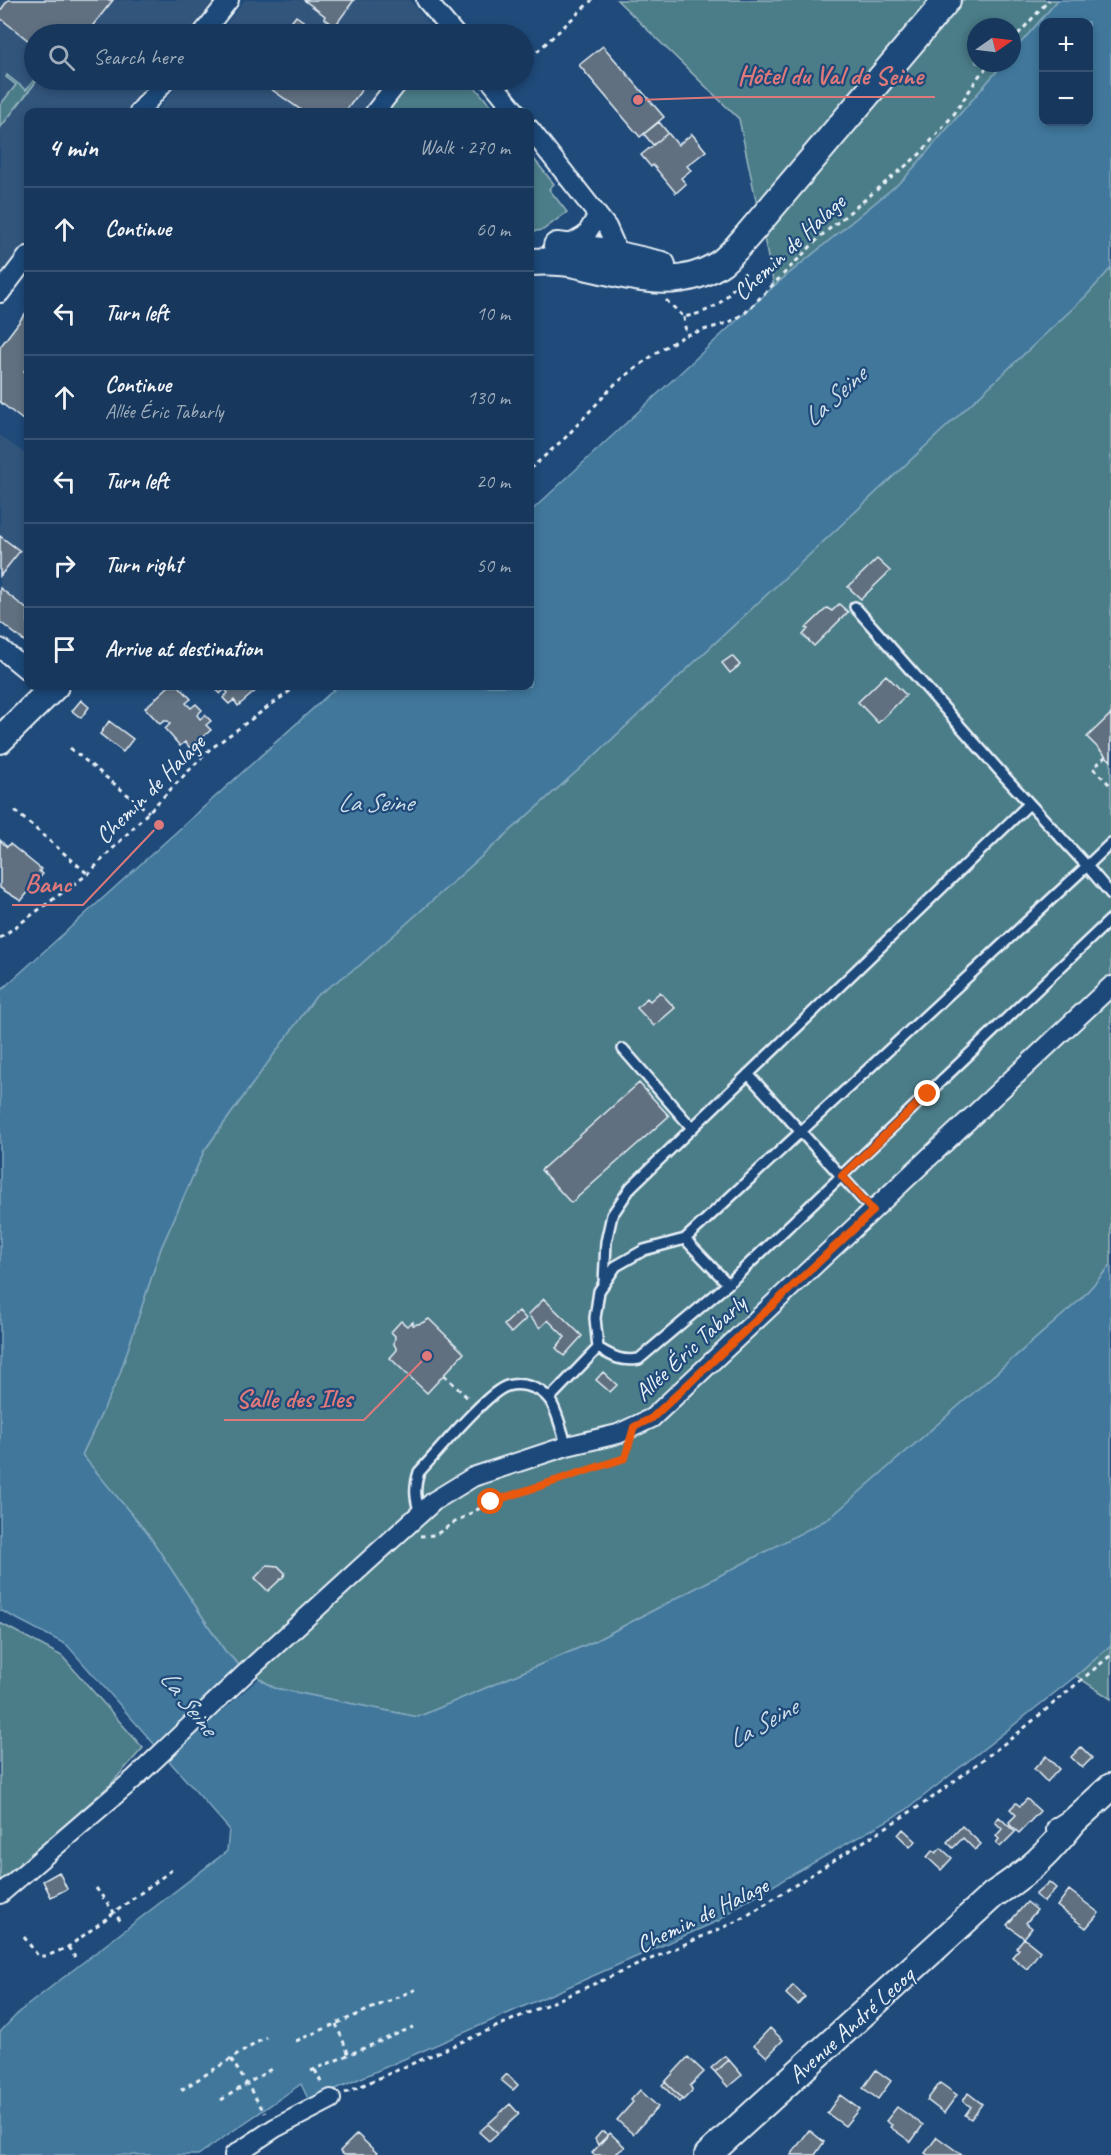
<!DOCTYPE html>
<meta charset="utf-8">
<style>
body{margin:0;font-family:Caveat,sans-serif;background:#244365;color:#f1f3f6}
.controls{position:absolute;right:18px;top:18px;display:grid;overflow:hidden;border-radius:12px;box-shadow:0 3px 9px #0003}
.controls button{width:54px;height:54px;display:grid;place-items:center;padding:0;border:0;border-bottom:2px solid #365272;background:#17385c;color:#f1f3f6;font:30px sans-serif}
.compass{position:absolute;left:967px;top:18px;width:54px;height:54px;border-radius:50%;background:#17385c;box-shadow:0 3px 9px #0003;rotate:76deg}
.stop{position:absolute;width:18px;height:18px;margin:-14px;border:4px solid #ea580c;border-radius:50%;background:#fff}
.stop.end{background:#ea580c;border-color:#fff;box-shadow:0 2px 6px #0008}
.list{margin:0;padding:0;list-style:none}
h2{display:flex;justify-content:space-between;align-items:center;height:78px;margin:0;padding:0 24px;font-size:26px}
h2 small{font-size:20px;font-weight:400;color:#9eacbb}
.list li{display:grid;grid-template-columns:39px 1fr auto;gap:18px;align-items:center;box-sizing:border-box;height:84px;padding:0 24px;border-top:2px solid #365272}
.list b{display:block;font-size:22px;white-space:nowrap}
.list p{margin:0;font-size:20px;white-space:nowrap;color:#9eacbb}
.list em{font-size:20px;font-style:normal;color:#9eacbb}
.icon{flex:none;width:33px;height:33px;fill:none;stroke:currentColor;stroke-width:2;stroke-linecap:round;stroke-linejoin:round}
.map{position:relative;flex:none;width:1111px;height:2155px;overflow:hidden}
.search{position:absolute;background:#17385c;box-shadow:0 3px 9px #0003;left:24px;top:24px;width:510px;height:66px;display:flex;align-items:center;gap:15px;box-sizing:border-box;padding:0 21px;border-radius:33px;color:#9eacbb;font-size:22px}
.panel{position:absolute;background:#17385c;box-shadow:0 3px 9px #0003;left:24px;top:108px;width:510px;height:582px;border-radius:12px}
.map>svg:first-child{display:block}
.built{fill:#32557c}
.green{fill:#4c7d89;stroke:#9ab7c0;stroke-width:1.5}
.water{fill:#40779b;stroke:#83a8c0;stroke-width:1.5;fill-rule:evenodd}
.pier{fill:#1f4a7a}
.building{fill:#607080;stroke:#e8f1f8;stroke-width:1.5}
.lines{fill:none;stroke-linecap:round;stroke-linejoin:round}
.service-casing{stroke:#e8f1f8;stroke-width:14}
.minor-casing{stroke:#e8f1f8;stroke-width:22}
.secondary-casing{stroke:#e8f1f8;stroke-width:30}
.path{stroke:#e8f1f8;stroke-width:3;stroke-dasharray:4.5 4.5;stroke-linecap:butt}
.service{stroke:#1f4a7a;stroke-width:9}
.minor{stroke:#1f4a7a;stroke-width:18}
.secondary{stroke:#1f4a7a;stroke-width:26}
.route{stroke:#ea580c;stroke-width:8}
.labels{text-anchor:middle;stroke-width:4.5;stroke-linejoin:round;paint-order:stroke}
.street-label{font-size:24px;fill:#e8f1f8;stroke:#1f4a7a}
.water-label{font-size:26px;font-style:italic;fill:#cfdfea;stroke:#1f4a7a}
.leader{fill:none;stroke:#dd787b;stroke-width:2}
.callout-dot{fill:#dd787b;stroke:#1f4a7a;stroke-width:2}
.callout-label{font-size:26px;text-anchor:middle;font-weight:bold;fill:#dd787b;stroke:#1f4a7a;stroke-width:4.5;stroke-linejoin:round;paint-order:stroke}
</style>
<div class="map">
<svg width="1111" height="2155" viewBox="0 0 1111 2155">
<rect width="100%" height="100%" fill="#1f4a7a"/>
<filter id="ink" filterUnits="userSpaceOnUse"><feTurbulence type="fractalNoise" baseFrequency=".0167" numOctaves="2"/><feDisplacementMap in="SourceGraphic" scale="12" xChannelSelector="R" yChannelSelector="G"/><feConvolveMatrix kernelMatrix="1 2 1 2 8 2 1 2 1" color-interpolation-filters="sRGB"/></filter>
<g filter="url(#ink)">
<path class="built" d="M0,0h219l-25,34h-160v46h124l-26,32h-104v131l-28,38z
M245,0h165l19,24 -7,10h-204z
M182,80h207l-23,32h-210z
M0,435l28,21v190l-28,-23z"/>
<path class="green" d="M617,0h441l-46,53v-26h-36v36h28l-100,116 -130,107 -35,-167z
M7,75l19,15 8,-10 2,2 -36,46v-23l16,-20 -10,-8z
M411,80h58l27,32h-111z
M530,154l24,30 -5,5 18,23 -24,18 -13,2z
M1111,268v997l-31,35 -250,218 -237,124 -175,75 -144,-29 -35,-23 -14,-14 -77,-117 -66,-79 37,-79 42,-128 43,-97 112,-155 44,-31 235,-210 491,-459z
M0,1623l62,33 81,92 -32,36 -107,96 -4,1z
M1111,1645v54l-35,-23z"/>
<path class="water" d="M1058,0h53v268l-25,28 -491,459 -235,210 -44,31 -112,155 -43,97 -42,128 -37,79 66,79 77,117 14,14 35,23 144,29 175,-75 237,-124 250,-218 31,-35v380l-35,31 -170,134 -165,94 -21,16 -400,176 -9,9 -10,-21 -103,71h-198v-123l20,-21 207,-160 2,-22 -162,-184 -67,-35v-619l338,-305h192v-174l244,-226 130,-107 100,-116h8v-10zM1044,22h44v100h-44z"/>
<path class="pier" d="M239,1665l20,13 -91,82 -14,-16z"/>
<path class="building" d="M8,0h105l-27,34h-52v11l-34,-27v-7z
M304,0h50l-19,26 -11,-8 1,-2z
M296,16l26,18h-40z
M603,46l61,71 -24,20 -61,-72z
M258,80h111l-24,32h-41z
M659,122l9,11 -15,12 -9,-11z
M668,133l10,12 14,-11 14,17 -19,15 4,4 -10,8 5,6 -10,9 -23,-28 -2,2 -10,-12z
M28,310v55l-4,6 4,3v50l-28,-22v-55z
M0,536l20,15 -20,25z
M877,559l13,12 -29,28 -13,-12z
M0,588l28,22v34l-28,-22z
M839,604l9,8 -34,34 -11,-11 5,-6 -2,-1 21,-20 5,3z
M732,656l8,9 -10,8 -8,-10z
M886,675l20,20 -28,28 -20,-21z
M169,686h10l12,13 -5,4 5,5 5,-4 6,6 -5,5 3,4 5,-4 6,6 -5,4 5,5 -21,18 -5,-6 -5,4 -15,-17 5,-5 -2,-3h-4l-4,3 -15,-16z
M216,686h41l2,2 -21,18 -4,-6 -5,4 -6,-6 5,-5 -3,-4 -5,5 -6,-7z
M81,700l8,7 -8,11 -9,-7z
M1111,714v47l-24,-24z
M109,721l24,18 -10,13 -23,-18z
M0,840l7,7 3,-3 31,25 -2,2 4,3 -22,27 -21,-13z
M660,992l15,16 -21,18 -17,-18 10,-10 3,3z
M639,1083l30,33 -98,87 -30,-33z
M544,1299l38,37 -18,20 -8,-8 9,-11 -17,-17 -8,8 -12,-13z
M519,1311l7,8 -15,14 -7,-8z
M429,1319l35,34 -37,40 -37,-35 7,-8 -3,-6 1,-8 -4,-4 10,-11 6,5 6,-4v3l9,-2z
M603,1372l14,13 -7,7 -14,-12z
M267,1565l11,1 7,7 -1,3 -16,15 -13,-13z
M1081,1747l11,11 -10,10 -11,-11z
M1046,1756l13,13 -12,13 -13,-13z
M1027,1799l13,12 -21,22 -9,-8 -1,-3 7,-7 -6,-6 6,-6 4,3z
M999,1817l16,15 -15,15 -4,-4 3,-4 -3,-3 6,-7 -7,-7z
M962,1826l19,18 -6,6 -12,-12 -10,10 -6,-6z
M903,1829l13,12 -6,6 -12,-12z
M941,1848l11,10 -11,12 -14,-13 6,-7 3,3z
M59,1872l8,17 -16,8 -8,-16z
M1049,1882l7,6 -12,14 -9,-7z
M1069,1890l30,23 -13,15 -29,-22z
M1027,1902l10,8 -11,13 6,5 -8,10 -17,-13z
M1024,1938l16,13 -13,18 -15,-12 7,-8 -3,-1z
M793,1985l12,12 -7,8 -12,-11z
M770,2028l13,12 -16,17 -13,-12z
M725,2056l4,4 -14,12 -4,-4z
M688,2057l16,15 -14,14 2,3v2l-9,9 -18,-18z
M729,2060l13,15 -14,12 -13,-15z
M876,2070l15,11 -13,18 -15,-11z
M507,2074l11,11 -5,5 -12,-10z
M665,2082l17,17 -3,3 -17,-17z
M940,2083l17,12 -13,18 -17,-13z
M640,2090l18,17 -25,27 -16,-14 16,-18 -2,-2z
M968,2093l14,11 -11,15 -6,-4 6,-8 -8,-6z
M840,2095l19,14 -14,17 -18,-13z
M510,2104l9,10 -21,19 -10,-9z
M897,2107l26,18 -12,17 -21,-15 2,-2 -6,-4z
M488,2124l10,9 -9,8 -10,-9z
M809,2130l15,12 -9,13h-24z
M601,2132h3l4,3 -10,10 -3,-6z
M610,2133l15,14 -11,8h-20l-2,-2z
M357,2134l22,21h-35l-4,-4z
M937,2137l25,18h-34l-3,-2z"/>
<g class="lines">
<g class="service-casing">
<path id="service" d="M1111,843l-24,23 24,28
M623,1049l69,79
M748,1074l125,137
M604,1283l2,-41 6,-27 19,-28 398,-383
M728,1284l383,-365
M598,1348c15,9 24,14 41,11l89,-75 -43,-45
M549,1399l49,-51 -3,-30 4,-27 17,-25 28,-16 41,-11 402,-373 -82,-89 -150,-170
M420,1514c-5,-16 -6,-26 -1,-42 17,-18 68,-80 88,-86 14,-4 33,1 42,13 8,10 13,34 18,47"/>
</g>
<g class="minor-casing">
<path id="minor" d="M426,0l29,34
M202,34l27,-34
M490,80l26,32
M139,112l27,-32
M375,112l25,-32
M530,129l77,98 7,16 -2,20
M567,246l19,-11 10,-17
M0,293l28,-37
M0,648l28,23
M0,1894l135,-116 118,-112 181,-165 39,-24 94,-31 51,-12 34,-16 459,-432
M234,2155l41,-27 56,-29"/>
</g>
<g class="secondary-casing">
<path id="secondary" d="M557,246l44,5 61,14
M530,262c16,-1 33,-1 50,3 48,10 98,29 142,-3 10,-8 18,-18 26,-27l199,-235
M0,740l55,-54
M1060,1830l14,-9 37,-34
M708,2155l285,-260c37,-24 54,-40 81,-74"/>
</g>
<path class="path" d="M1012,41l37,-41
M524,64l68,-64
M666,300l18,17c39,-8 41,-19 64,-48
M684,317l2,18
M530,469l35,-31 50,-54 45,-34 26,-15 42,-12 17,-10 77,-78 98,-81 34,-40 25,-38 12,-13
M70,748l79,64
M1106,756l-13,12 18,18
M15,811l73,63
M0,938l88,-64 121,-124 81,-59 5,-5
M444,1375l25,24
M420,1536l15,-1 20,-13 36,-20 134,-44 4,-12
M96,1888l26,35
M24,1937l14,19h9l21,-9 105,-78
M68,1947l7,10
M336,2024l13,31
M296,2041l123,-53
M231,2059l34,54
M315,2070l7,14
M311,2071l102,-44
M181,2090l85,-53
M345,2093l395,-173 189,-120 88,-66 94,-79
M221,2100l50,-31"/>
<use href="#service" class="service"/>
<use href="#minor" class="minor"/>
<use href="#secondary" class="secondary"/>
</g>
</g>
<g class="lines" filter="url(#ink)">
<path class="route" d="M491,1502l134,-44 9,-31 18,-9 221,-207 -31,-35 86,-82"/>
</g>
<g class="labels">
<g class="street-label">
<text transform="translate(789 247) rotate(-43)" y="8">Chemin de Halage</text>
<text transform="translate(150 789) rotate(-45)" y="8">Chemin de Halage</text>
<text transform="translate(690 1348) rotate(-43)" y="8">Allée Éric Tabarly</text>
<text transform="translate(702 1915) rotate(-26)" y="8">Chemin de Halage</text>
<text transform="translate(851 2025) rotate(-42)" y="8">Avenue André Lecoq</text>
</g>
<g class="water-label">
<text transform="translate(834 396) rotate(-42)" y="9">La Seine</text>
<text x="375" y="811">La Seine</text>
<text transform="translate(189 1702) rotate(52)" y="9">La Seine</text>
<text transform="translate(762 1723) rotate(-29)" y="9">La Seine</text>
</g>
</g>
<path class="leader" d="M638 100L726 97H935M159 825L83 905H12M427 1356L364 1420H224"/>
<g class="callout-dot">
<circle cx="638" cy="100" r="6"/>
<circle cx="159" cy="825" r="6"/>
<circle cx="427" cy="1356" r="6"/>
</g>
<g class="callout-label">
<text x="830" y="84">Hôtel du Val de Seine</text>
<text x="48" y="892">Banc</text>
<text x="294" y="1407">Salle des Iles</text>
</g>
</svg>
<div class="controls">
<button>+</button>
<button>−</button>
</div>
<svg class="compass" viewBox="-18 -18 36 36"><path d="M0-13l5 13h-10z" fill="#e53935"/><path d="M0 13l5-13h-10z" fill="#9eacbb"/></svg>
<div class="stop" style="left:491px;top:1502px"></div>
<div class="stop end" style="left:928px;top:1094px"></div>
<div class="search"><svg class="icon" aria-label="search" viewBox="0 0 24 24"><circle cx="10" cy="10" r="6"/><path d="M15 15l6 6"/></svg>Search here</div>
<section class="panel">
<h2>4 min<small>Walk · 270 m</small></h2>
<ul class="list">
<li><svg class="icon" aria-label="ahead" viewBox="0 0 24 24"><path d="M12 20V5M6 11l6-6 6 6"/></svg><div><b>Continue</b></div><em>60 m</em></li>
<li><svg class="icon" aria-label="left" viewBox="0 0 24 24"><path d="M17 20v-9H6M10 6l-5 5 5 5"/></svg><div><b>Turn left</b></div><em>10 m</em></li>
<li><svg class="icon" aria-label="ahead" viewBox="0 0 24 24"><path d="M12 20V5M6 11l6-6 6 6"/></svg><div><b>Continue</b><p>Allée Éric Tabarly</p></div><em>130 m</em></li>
<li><svg class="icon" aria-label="left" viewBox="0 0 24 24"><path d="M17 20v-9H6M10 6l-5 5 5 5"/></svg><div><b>Turn left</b></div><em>20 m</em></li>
<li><svg class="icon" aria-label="right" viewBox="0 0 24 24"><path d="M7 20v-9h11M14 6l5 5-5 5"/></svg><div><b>Turn right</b></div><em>50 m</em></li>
<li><svg class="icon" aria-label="arrive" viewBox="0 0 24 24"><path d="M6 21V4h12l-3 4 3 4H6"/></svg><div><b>Arrive at destination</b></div></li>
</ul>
</section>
</div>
